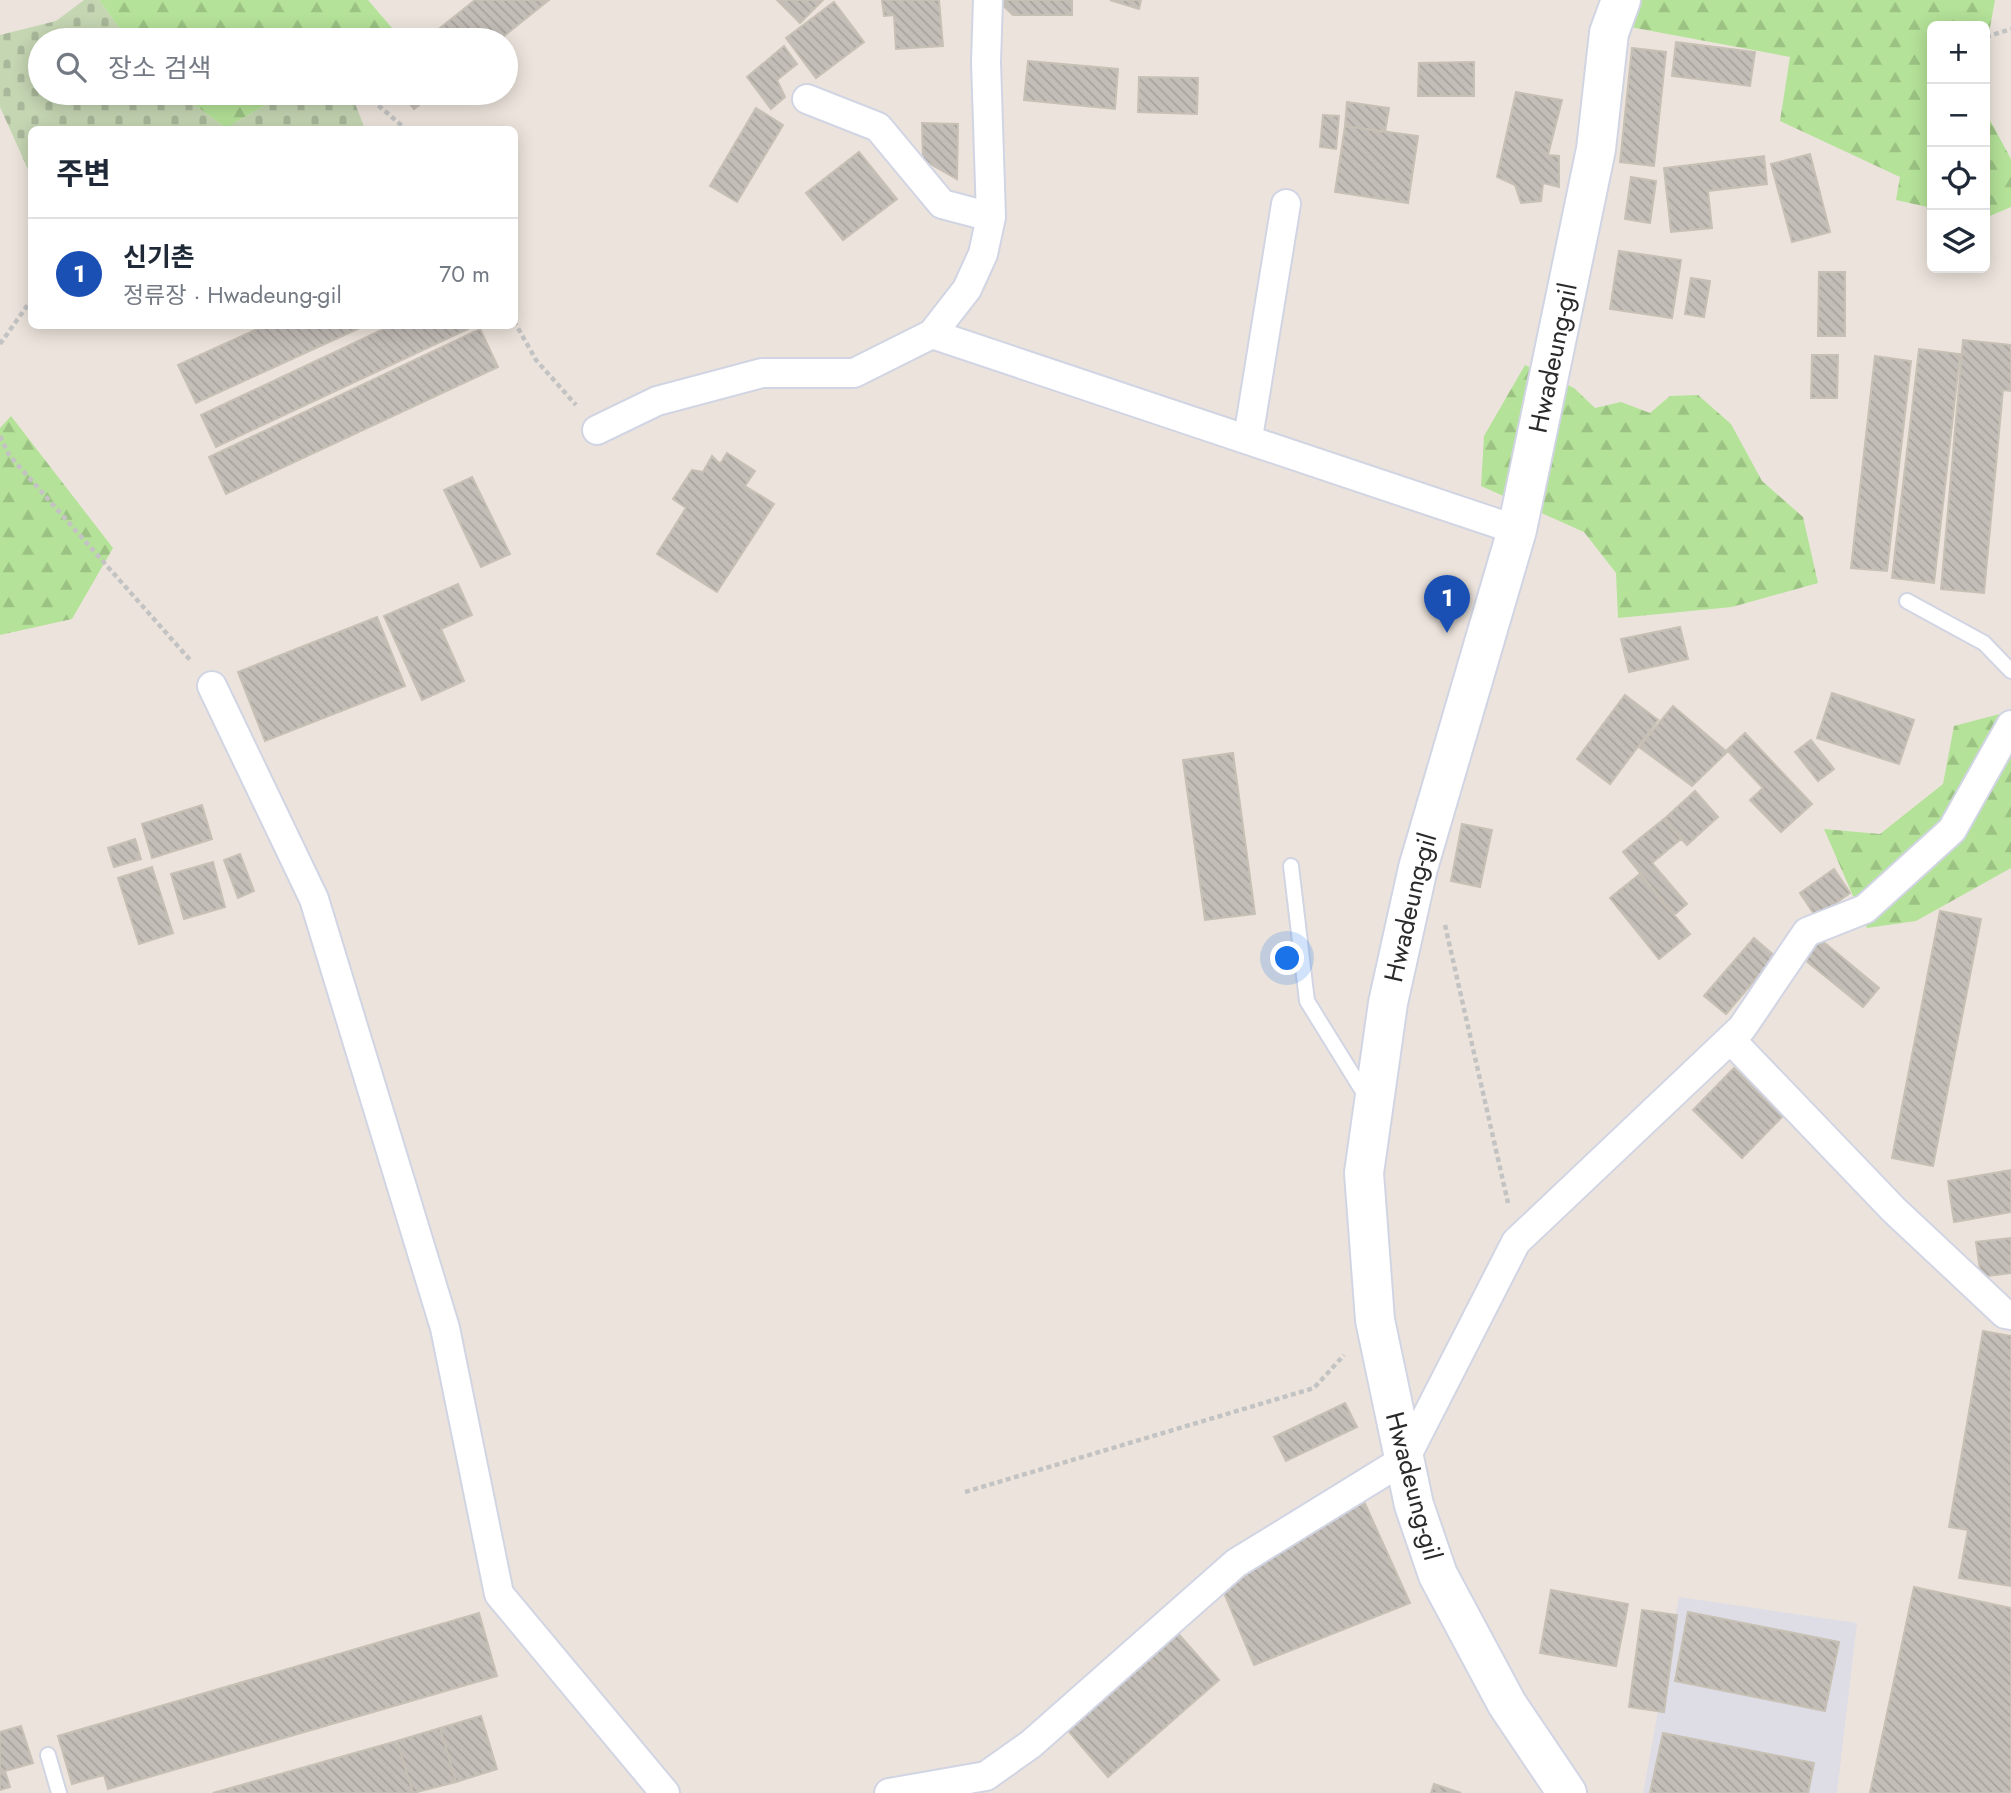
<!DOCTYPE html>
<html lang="ko">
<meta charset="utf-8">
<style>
body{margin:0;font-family:Jost,"Noto Sans KR",sans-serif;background:#f2f2f3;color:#1f2937}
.controls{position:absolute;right:21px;top:21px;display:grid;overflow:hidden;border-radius:10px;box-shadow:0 4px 18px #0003}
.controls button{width:63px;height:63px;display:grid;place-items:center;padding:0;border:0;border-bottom:2px solid #e0e1e3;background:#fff;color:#1f2937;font:35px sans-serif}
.you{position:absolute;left:1288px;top:959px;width:24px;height:24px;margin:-18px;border:5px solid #fff;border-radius:50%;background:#1a73e8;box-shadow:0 0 0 10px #1a73e833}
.badge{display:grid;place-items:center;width:46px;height:46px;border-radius:50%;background:#0f766e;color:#fff;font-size:23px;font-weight:700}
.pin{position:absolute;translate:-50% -58px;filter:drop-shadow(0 2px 4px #0008)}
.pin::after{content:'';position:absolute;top:37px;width:24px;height:21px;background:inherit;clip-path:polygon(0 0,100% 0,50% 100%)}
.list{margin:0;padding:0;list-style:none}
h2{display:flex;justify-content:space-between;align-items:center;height:91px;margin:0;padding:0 28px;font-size:30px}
h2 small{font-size:23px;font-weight:400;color:#747a83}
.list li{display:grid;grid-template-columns:46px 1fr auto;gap:21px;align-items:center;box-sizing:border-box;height:112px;padding:0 28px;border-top:2px solid #e0e1e3}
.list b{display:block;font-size:26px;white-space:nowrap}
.list p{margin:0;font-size:23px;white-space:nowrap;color:#747a83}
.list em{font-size:23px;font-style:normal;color:#747a83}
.icon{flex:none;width:38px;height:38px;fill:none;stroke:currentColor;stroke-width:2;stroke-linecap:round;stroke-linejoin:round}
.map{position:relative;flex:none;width:2011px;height:1793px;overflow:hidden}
.search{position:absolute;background:#fff;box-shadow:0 4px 18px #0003;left:28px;top:28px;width:490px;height:77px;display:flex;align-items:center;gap:18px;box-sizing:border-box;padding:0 24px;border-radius:38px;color:#747a83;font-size:26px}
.panel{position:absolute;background:#fff;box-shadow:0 4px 18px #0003;left:28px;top:126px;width:490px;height:203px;border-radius:10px}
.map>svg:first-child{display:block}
.industrial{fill:#dedce4}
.forest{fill:url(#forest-firs)}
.cemetery{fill:url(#cemetery-stones)}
.building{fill:url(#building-back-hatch);stroke:#c7c0b5;stroke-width:2}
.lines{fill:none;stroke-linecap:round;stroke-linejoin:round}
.lane-casing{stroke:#d1d5e3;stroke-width:18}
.street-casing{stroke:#d1d5e3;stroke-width:32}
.secondary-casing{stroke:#d1d5e3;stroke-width:42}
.path{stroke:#c3c3c3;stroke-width:4.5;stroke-dasharray:5 3.5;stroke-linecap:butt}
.lane{stroke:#fff;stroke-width:14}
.street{stroke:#fff;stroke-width:28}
.secondary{stroke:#fff;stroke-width:38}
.labels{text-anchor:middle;stroke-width:6;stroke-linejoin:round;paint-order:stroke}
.street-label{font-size:26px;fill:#2a2a2a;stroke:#fff}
</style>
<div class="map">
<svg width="2011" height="1793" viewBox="0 0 2011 1793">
<defs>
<pattern id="forest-firs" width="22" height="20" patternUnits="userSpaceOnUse" patternTransform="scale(1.75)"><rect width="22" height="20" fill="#b4e298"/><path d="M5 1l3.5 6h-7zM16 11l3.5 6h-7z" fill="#9bc283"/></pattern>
<pattern id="cemetery-stones" width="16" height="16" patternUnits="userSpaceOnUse" patternTransform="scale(1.75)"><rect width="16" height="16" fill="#c5d6b3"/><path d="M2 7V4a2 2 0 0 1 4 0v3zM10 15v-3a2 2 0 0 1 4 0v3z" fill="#a9b89a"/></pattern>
<pattern id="building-back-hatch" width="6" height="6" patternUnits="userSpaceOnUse" patternTransform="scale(1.75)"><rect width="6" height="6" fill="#c4beb8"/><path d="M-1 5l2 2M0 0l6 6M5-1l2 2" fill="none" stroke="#a9a39e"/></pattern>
</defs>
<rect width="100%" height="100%" fill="#ece4dc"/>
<path class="industrial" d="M1679,1597l178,26 -20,170h-194z"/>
<path class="forest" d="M99,0h269l24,28 -11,12h-253z
M1636,0h359l-10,55v-29h-53v182l-36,-8 4,-23 -120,-56 10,-64 -165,-31z
M178,93h109l-61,35z
M1985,111l26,48v48l-26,11z
M1525,365l49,23 21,20 26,-6 29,11 20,-17 28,-1 33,29 31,57 41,36 15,66 -86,24 -114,11 -2,-45 -32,-41 -103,-46 3,-50z
M11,416l102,132 -41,71 -72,16v-207z
M2011,711v157l-95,53 -49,7 -43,-99 56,5 63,-50 11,-58z"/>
<path class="cemetery" d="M84,0h15l29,40h-88v53h138l48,35 61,-35h64l14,36 -333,1 -1,46 -31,-69v-72l56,-14z"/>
<path class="building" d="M475,0h74l-50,40h-74z
M777,0h46l-23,23z
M882,0h57l4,46 -47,3 -2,-34 -10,1z
M997,0h75v15h-59z
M1110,0h31l-2,9z
M834,2l30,40 -48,36 -30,-40z
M1676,42l79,10 -5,34 -78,-10z
M784,46l13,18 -20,16 8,17 -14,12 -24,-32z
M1632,48l34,4 -12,114 -34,-4z
M1028,61l90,8 -3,40 -91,-9z
M1474,62v34h-56l1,-33z
M1139,77l59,1 -1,36 -59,-2z
M1516,92l46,8 -14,55 11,1v31l-16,-4 -2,18 -20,2 -6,-18 -18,-8z
M401,93h33l-20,16z
M1347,102l42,6 -4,24 -40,-6z
M756,108l27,17 -46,77 -27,-16z
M1323,115l16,1 -3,33 -16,-2z
M922,123l36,1 -1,55 -34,-19z
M1345,126l73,10 -10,67 -73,-11z
M859,152l38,47 -54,41 -37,-47z
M1810,154l20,78 -38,10 -21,-78z
M1764,156l3,28 -59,7 4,37 -41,4 -7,-64z
M1631,177l25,4 -6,42 -25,-4z
M1619,251l62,9 -9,58 -62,-9z
M1819,272h26v64h-27z
M1691,278l19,3 -6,36 -19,-3z
M264,326h100l-168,77 -18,-38z
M390,326h77l1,3 -252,118 -15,-32z
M480,329l18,38 -272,127 -17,-37z
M1963,340l48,5v46l-8,-1 -19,203 -43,-4z
M1919,349l41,5 -26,229 -42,-5z
M1812,355h26l-1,43h-26z
M1875,356l36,5 -24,210 -36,-3z
M727,453l28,18 -10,15 29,18 -57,88 -60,-38 29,-46 -13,-9 19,-29 11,2 9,-16 8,8z
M472,477l38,77 -29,13 -37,-77z
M458,584l14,31 -31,14 23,52 -42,19 -38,-84z
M377,617l28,69 -140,55 -27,-69z
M1680,627l8,32 -59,13 -8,-33z
M1832,693l82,27 -15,44 -82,-26z
M1625,695l33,25 -48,64 -33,-25z
M1673,706l54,46 -35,34 -53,-39z
M1745,733l67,71 -31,28 -31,-32 13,-12 -36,-38z
M1811,740l23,29 -16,12 -23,-29z
M1233,753l22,161 -50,6 -22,-160z
M1695,791l23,26 -31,28 -23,-26z
M202,805l10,34 -60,19 -10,-34z
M1664,819l17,20 -29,24 35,41 -13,11 -51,-63z
M1462,824l30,6 -12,57 -29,-6z
M135,839l6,20 -27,8 -6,-19z
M240,854l14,37 -16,7 -14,-38z
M213,862l12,45 -41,12 -13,-45z
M152,867l21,66 -34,11 -21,-66z
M1834,869l16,24 -34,24 -16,-24z
M1640,874l50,60 -31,25 -49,-61z
M1940,911l41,8 -48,247 -41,-8z
M1754,938l21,18 -49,58 -22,-18z
M1820,939l59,49 -16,19 -59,-48z
M1734,1068l49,48 -41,42 -49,-48z
M2011,1170v42l-57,10 -6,-41z
M2011,1238v35l-30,4 -5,-35z
M1983,1331l28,5v250l-52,-8 9,-48 -19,-3z
M1345,1403l12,24 -71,34 -12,-24z
M1362,1497l48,106 -156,62 -32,-77z
M1914,1587l97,21v185h-141z
M1551,1590l77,14 -12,62 -76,-13z
M1642,1610l35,5 -13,97 -35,-5z
M1688,1612l151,30 -14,69 -150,-30z
M479,1613l18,63 -389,113 -4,-14 -32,9 -14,-48z
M1175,1630l44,50 -111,97 -43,-50z
M481,1716l16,53 -41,13 -16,-54z
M21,1726l12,37 -28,8 5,16 -10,3v-58z
M440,1728l16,54 -43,11 -16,-52z
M1663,1733l151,30 -6,30h-158z
M397,1741l16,52h-200z
M1434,1784l27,9h-30z"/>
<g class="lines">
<g class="lane-casing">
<path id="lane" d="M1907,601l77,42 27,28
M1291,866l16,135 60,97
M48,1755l11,38"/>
</g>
<g class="street-casing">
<path id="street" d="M988,0l-2,62 5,155 -8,37 -16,35 -35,45 585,196
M807,99l71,28 64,77 49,13
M597,430l60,-29 105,-28h92l78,-39
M1248,438l38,-234
M212,686l102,213 131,429 54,266 166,199
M1730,1039l164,171 111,104 6,1
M889,1793l97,-17 45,-32 205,-181 169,-104 111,-217 226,-214 65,-96 58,-23 87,-79 59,-105"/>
</g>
<g class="secondary-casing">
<g id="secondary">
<path id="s1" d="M1567,1793l-60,-89 -69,-129 -24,-70 -39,-185 -11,-147 24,-170 30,-135 99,-338 79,-381 13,-116 12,-33"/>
</g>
</g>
<path class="path" d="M1986,37l25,-8
M372,100l35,30
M514,321l22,39 40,45
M0,344l32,-45
M0,436l9,19 182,206
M1445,925l63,278
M965,1492l349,-104 30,-33"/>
<use href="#lane" class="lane"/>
<use href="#street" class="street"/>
<use href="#secondary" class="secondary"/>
</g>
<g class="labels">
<g class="street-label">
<text dy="9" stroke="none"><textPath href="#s1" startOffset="1502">Hwadeung-gil</textPath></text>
<text dy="9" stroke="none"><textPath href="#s1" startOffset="934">Hwadeung-gil</textPath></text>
<text transform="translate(1414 1486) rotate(75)" y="9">Hwadeung-gil</text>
</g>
</g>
</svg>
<div class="controls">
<button>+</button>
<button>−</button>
<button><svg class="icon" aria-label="locate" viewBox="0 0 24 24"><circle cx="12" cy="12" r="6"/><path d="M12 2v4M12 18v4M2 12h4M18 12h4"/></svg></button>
<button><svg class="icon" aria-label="layers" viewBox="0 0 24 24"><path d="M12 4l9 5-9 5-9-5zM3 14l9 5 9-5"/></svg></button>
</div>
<div class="you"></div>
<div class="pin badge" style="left:1447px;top:633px;background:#1a4fb4">1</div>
<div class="search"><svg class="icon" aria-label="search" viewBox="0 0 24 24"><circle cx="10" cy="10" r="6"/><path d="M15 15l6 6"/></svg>장소 검색</div>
<section class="panel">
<h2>주변<small></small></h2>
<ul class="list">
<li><span class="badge" style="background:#1a4fb4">1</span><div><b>신기촌</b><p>정류장 · Hwadeung-gil</p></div><em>70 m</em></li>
</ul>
</section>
</div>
